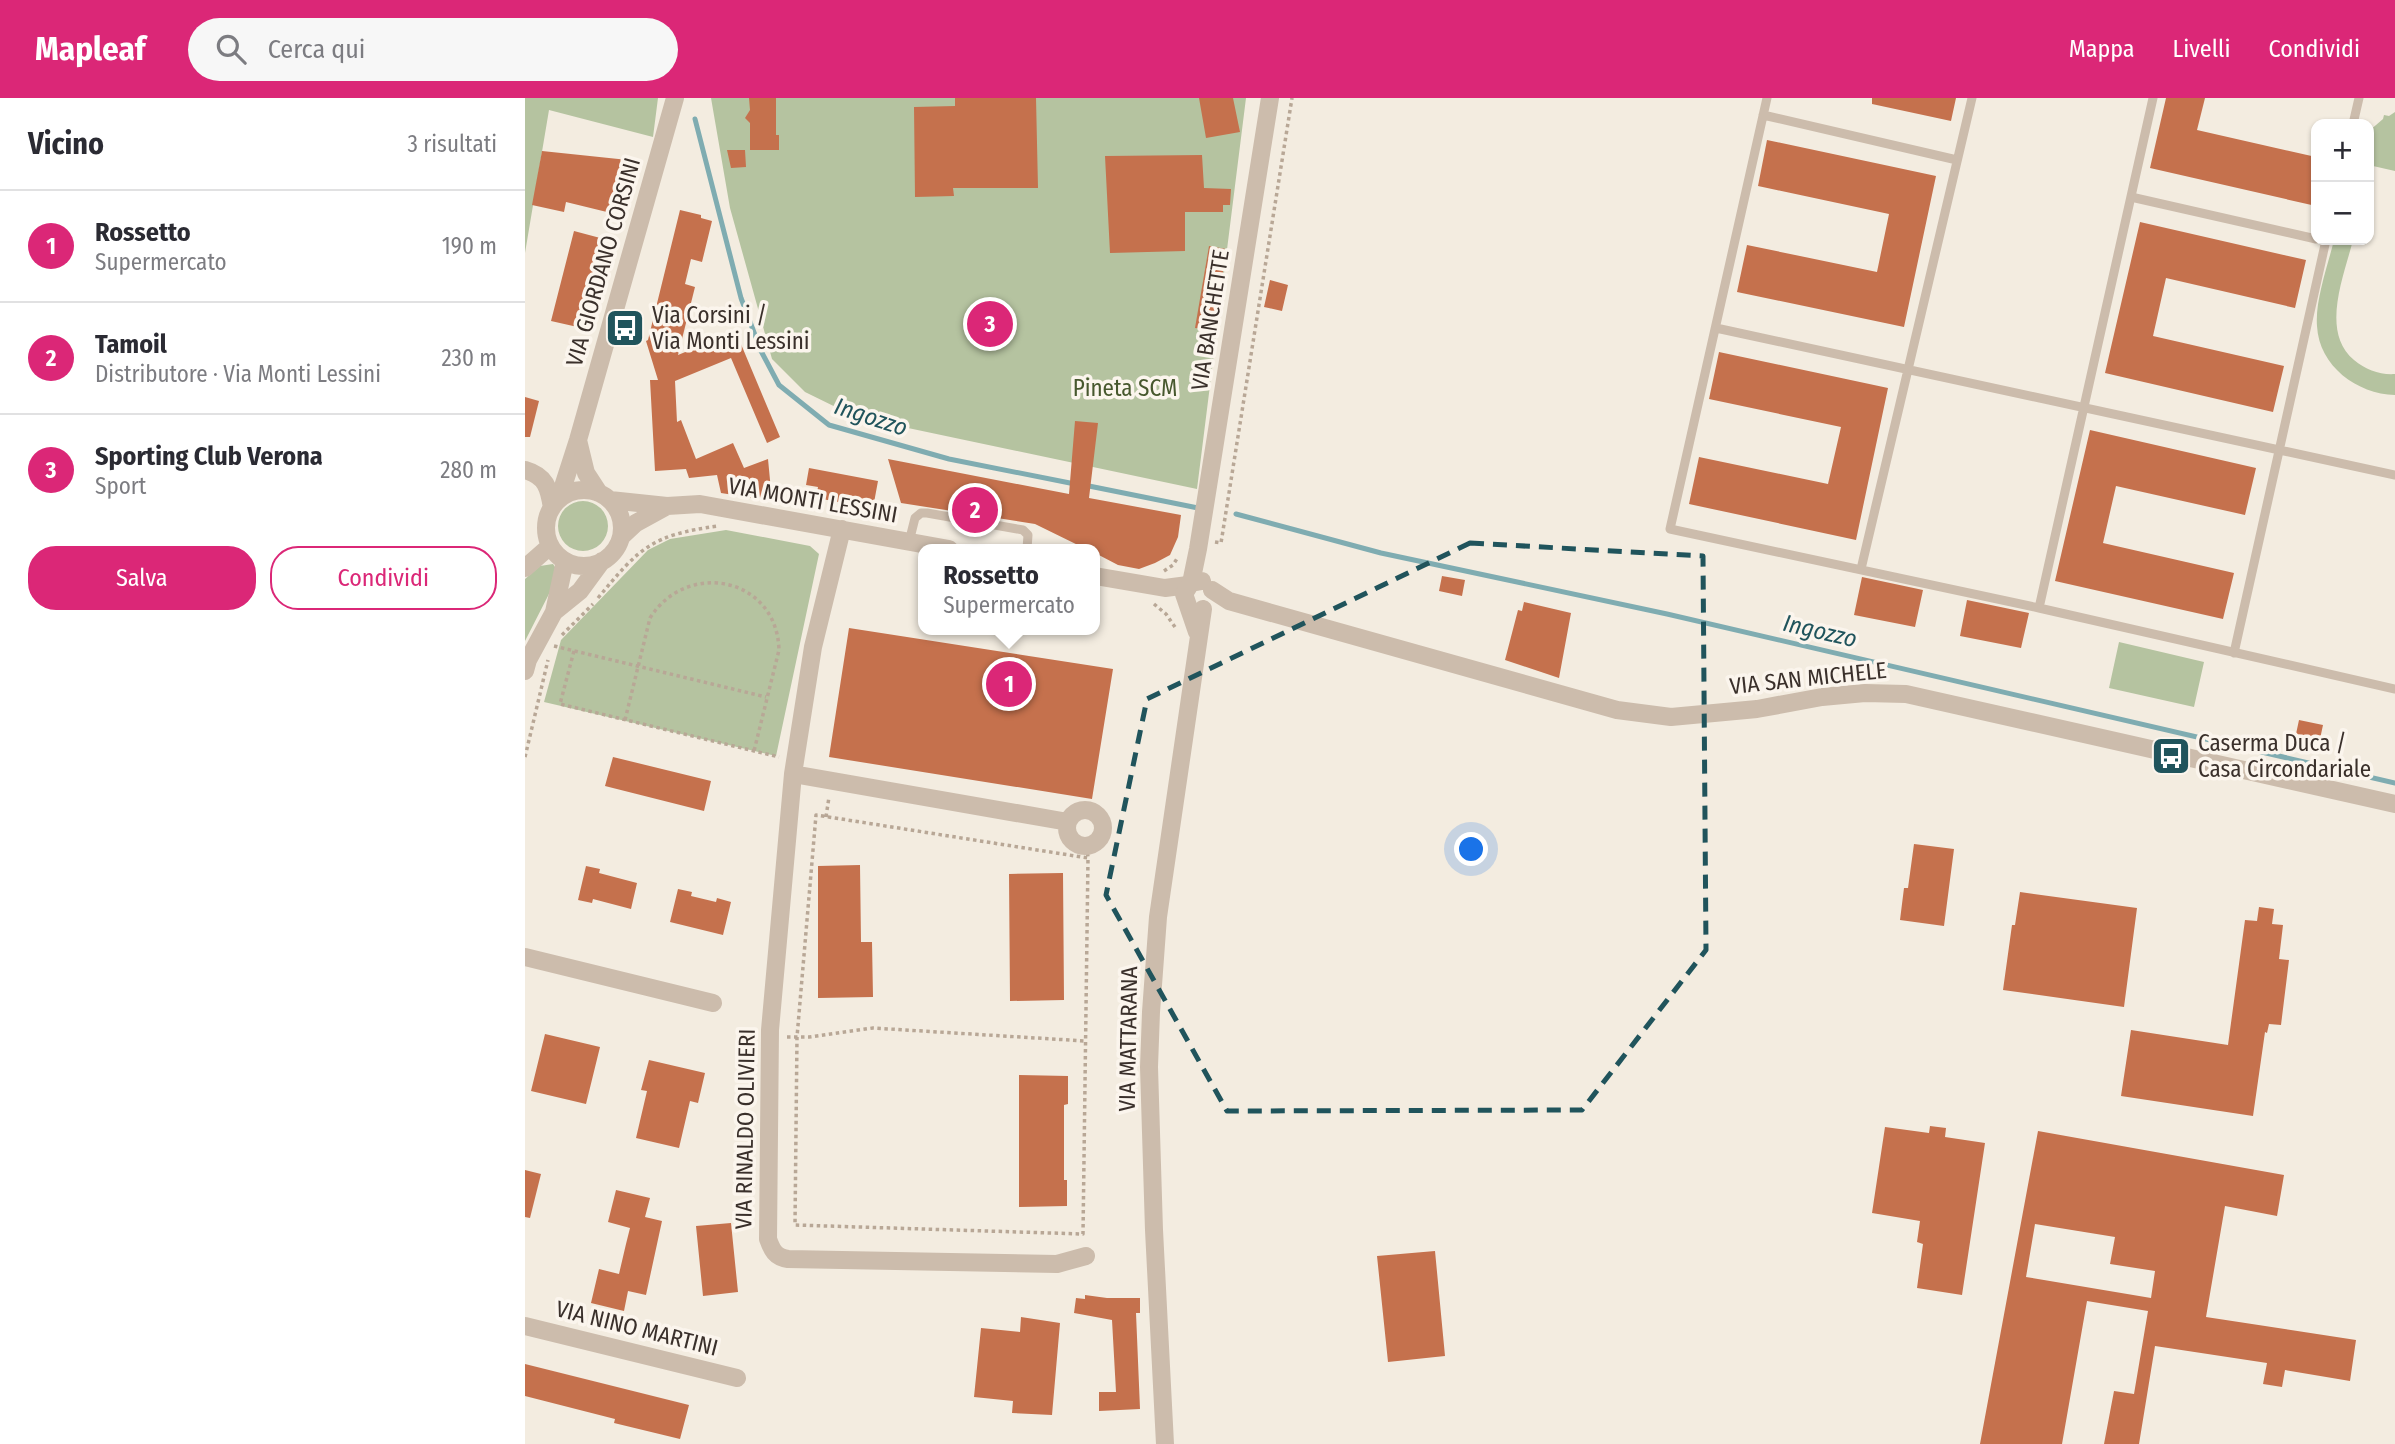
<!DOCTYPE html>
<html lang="it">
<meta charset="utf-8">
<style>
body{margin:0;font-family:"Fira Sans Condensed",sans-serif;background:#f7f7f7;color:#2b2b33}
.controls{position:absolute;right:21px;top:21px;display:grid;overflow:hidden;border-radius:14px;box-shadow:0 2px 5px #0004}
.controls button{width:63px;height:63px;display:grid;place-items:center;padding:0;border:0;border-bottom:2px solid #e1e1e2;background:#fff;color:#2b2b33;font:35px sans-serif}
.you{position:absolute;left:947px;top:752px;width:24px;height:24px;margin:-18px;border:5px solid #fff;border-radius:50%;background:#1a73e8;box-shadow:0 0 0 10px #1a73e833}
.badge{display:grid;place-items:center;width:46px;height:46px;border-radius:50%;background:#db2777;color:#fff;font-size:23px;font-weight:700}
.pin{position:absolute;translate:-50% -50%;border:4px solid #fff;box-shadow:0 2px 7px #0006}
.popup{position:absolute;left:393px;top:446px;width:182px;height:91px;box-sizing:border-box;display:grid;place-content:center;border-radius:14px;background:#fff;filter:drop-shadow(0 2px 5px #0005);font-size:23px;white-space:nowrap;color:#7c7c81}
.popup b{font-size:26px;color:#2b2b33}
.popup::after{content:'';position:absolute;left:50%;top:100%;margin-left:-14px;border:14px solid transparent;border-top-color:#fff}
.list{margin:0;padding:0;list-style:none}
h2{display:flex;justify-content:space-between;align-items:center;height:91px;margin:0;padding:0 28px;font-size:30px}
h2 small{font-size:23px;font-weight:400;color:#7c7c81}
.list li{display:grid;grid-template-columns:46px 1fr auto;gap:21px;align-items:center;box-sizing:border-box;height:112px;padding:0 28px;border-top:2px solid #e1e1e2}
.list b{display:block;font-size:26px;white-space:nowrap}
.list p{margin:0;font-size:23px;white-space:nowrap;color:#7c7c81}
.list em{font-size:23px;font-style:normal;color:#7c7c81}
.actions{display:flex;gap:14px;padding:21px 28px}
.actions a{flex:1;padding:16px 0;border:2px solid #db2777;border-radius:28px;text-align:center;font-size:24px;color:#db2777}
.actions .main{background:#db2777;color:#fff}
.icon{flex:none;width:38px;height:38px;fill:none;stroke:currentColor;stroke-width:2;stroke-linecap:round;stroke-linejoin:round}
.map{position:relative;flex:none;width:1870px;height:1346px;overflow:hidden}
header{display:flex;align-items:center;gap:42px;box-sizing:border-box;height:98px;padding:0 35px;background:#db2777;color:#fff}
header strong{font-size:33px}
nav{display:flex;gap:38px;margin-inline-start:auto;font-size:24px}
.search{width:490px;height:63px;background:#f7f7f7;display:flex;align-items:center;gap:18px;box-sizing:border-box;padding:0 24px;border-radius:38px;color:#7c7c81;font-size:26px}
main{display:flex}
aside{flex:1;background:#fff}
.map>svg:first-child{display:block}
.green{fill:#b5c3a0}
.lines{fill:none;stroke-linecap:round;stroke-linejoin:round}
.stream{stroke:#7facb1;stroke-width:5}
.building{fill:#c5714d;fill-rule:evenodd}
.path{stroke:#b8a796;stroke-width:3.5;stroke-dasharray:3.5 3.5;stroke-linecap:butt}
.service{stroke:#ccbcac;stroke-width:9}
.minor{stroke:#ccbcac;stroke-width:18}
.tertiary{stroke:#ccbcac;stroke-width:18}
.marked{fill:none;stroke:#20545c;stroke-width:5;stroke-dasharray:14 9;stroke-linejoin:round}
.labels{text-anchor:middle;stroke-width:7;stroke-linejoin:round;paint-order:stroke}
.street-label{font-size:23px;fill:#3a302b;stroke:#fbf5ed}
.poi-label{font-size:23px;fill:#3a302b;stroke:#fbf5ed;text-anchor:start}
.park-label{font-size:23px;fill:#47582e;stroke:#fbf5ed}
.water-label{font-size:24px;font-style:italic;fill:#20545c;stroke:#fbf5ed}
</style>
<header>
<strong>Mapleaf</strong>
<div class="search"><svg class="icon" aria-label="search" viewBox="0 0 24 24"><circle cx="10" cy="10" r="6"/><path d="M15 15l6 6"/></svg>Cerca qui</div>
<nav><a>Mappa</a><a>Livelli</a><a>Condividi</a></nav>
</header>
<main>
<aside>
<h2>Vicino<small>3 risultati</small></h2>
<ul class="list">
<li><span class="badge">1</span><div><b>Rossetto</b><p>Supermercato</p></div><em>190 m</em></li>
<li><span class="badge">2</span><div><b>Tamoil</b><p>Distributore · Via Monti Lessini</p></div><em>230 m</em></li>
<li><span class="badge">3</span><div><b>Sporting Club Verona</b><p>Sport</p></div><em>280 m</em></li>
</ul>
<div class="actions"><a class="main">Salva</a><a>Condividi</a></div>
</aside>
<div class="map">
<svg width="1870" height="1346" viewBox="0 0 1870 1346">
<rect width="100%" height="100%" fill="#f3ece0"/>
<path class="green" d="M0,0h133l-5,39 -104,-27 -24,143z
M186,0h535l-49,391 -341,-72 -51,-25 -33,-33 -42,-151z
M1870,14v59l-22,-5 1,-11 -5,13v-37l14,-12 1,-4 5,1z
M1809,142h19c-9,36 -33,92 1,120 12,10 26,15 41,14v21c-38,-1 -76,-29 -78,-69 -2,-26 11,-61 17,-86z
M33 428a25 25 0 1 1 50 0a25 25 0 1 1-50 0Z
M201,432l84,16 9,8 -43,202 -232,-54 17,-62 87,-90 22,-11z
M28,466l4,6 -6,20 -26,51v-62l15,-13z
M1594,544l85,20 -10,45 -85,-19z"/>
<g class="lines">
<path class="stream" d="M170,21l46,179 20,53 18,34 50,40 120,34 126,25
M559,387l114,23
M711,416l145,39 286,61 728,169"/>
</g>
<path class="building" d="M224,0h27v37h3v15h-29v-27l-5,-5 5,-8z
M430,0h81l2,90h-85l1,8 -39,1 -1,-90 41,-1z
M674,0h34l7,34 -34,6z
M1347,0h84l-5,23 -79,-17z
M1641,0h39l-8,32 119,27v49l-166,-38z
M1242,42l169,36 -32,151 -167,-35 10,-47 130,27 12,-58 -131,-28z
M202,52h18l1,17 -15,1z
M17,53l86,9 -10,39h-3l-4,14 -45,-11 -2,10 -32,-7z
M677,57l2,33 27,1 -1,16h-7v7h-38v39l-75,2 -5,-97z
M155,112l21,5v3l11,3 -10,41 -11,-3 -6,25 10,3 -17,68 29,-12 3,6 28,-12 42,100 -13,6 -36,-85 -56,23 2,41 4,-2 15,39 37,-16 11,25 24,-9 4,42 -51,-8 -4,-18 -28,3 -3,-9 -31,2 -5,-91h8l-12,-39 2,-1z
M1615,124l166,38 -11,48 -129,-30 -13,58 131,30 -11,46 -168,-39z
M49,133l30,8 -22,89 -31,-7z
M684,148l17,3 -11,81 -20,-2z
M745,182l18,5 -6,26 -18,-4z
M1194,254l169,36 -32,152 -167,-36 10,-47 129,27 13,-57 -132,-28z
M0,299l14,4 -9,36h-5z
M550,323l23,2 -9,75 92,17 -3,22 -8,18 -15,8 -16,6 -21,-4 -23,-12v-4h-9l-51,-25 -134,-21 -13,-44 181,35z
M1565,332l166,38 -11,47 -129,-29 -13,57 131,30 -11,46 -168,-38z
M284,370l69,13 -5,27 -57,-10 2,-11 -12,-2z
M917,478l23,4 -3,16 -23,-5z
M1337,479l61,13 -8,37 -61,-12z
M1442,502l62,13 -8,35 -61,-12z
M999,504l47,11 -12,65 -54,-18 13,-50 4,1z
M324,530l264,41 -21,130 -263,-42z
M1774,622l24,5 -3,14 -24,-5z
M88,659l98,24 -7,30 -99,-25z
M1389,746l40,5 -10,77 -44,-6 4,-32h4z
M335,767l1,77h11l1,55 -55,1v-132z
M61,768l14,3 -1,4 38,10 -6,26 -38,-10 -1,4 -14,-3z
M538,775l1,127 -54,1 -1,-127z
M153,791l14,3 -1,4 25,6 1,-4 14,4 -8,33 -53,-13z
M1495,794l117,16 -13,99 -121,-17 9,-65h3z
M1734,809l15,2 -2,15 11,1 -4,34 10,1 -8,65 -12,-1 -2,9 -2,-1 -12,84 -132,-20 10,-66 97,15 17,-125 12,1z
M20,936l55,13 -14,57 -55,-13z
M124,962l56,13 -7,30 -8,-2 -11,47 -43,-10 11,-47 -6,-1z
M494,977l49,1v28l-4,1v75h3v26l-48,1z
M1405,1028l16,2 -1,9 40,6 -23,152 -45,-7 6,-44 -6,-2 3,-21 -48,-8 13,-86 44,6z
M1513,1033l246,44 -7,41 -52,-10 -19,111 150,23 -6,41 -65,-11 -3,17 -19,-3 4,-21 -112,-17 -16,98h-35l10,-53 20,3 14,-83 -61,-10 -25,143h-82zM1510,1126l80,13 -5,27 45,7 -4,27 -125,-21z
M0,1072l16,4 -11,44 -5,-1z
M91,1092l34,8 -5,19 17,4 -16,74 -18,-4 -4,20 -33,-8 8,-34 20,5 7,-30 4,-16 -22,-6z
M206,1125l7,69 -35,4 -7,-70z
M910,1153l10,105 -57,6 -11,-106z
M560,1197l22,3h33v15h-4l4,96 -41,2v-19h17l-4,-72 -38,-7 2,-15 9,1z
M496,1219l39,6 -8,92 -40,-2 1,-12 -39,-4 7,-69 39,4z
M0,1266l164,41 -9,34 -66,-16 1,-4 -90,-23z"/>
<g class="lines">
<path class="path" d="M690,444l6,1 71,-445
M639,473l9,-6 5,-8
M73,500c42,-51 54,-63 120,-72
M629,506l12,10 11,16
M37,537l31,-31
M29,548l212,51
M49,553l-14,53 219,53
M100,622l25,-102c37,-59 127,-41 129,32l-25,101
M0,659l23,-97
M301,719l3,-20
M562,748l1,12 -5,376 -288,-9 2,-188 19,-222 272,43
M262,939h22l64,-9 212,13"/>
<path class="service" d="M1242,0l-97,431 369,79 356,81
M1238,17l194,45
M1828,26l6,-26
M1606,99l185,42
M1191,230l679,147
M384,444l6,-24 6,-5h6l96,17 5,5 -1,14
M1336,471l111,-471
M1514,510l114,-510
M1709,555l92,-413"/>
<path class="minor" d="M53,342l8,33 13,20
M0,372c21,6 24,18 27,38
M21 430a38 38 0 1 1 76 0a38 38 0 1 1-76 0Z
M34,401l19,-59 97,-342
M85,402l57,6 33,-2 249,45
M317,431l-29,118 -20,127 -23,256 -2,209c4,11 7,18 20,20l269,5 29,-8
M96,439l15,-14 31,-17
M0,470l25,-22
M570,478l70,12 23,-3
M29,514l26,-21 22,-30
M0,573l3,-11 26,-48 11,-51
M268,676l275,48
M542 730a18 18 0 1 1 36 0a18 18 0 1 1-36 0Z
M0,859l188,46
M0,1228l212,52"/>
<path class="tertiary" d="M666,485l7,-34 72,-451
M687,492l17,11 388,109 54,7 86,-8 65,-12 43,-4 41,1 489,110
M672,534l-13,-38 7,-11 11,-2
M640,1346l-11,-214 -5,-163 2,-55 7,-95 45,-308"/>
</g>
<path class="marked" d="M945,445l233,13 3,394 -124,160 -355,1 -121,-216 41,-196z"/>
<defs>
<g id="bus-square" transform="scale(2.0125)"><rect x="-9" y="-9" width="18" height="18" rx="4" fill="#20545c" stroke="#fbf5ed"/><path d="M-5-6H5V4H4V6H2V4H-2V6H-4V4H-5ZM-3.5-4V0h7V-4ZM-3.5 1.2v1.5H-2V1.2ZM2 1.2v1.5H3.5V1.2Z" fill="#fff"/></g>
</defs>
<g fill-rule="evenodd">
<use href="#bus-square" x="100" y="230"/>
<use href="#bus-square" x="1646" y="658"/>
</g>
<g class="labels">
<g class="street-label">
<text transform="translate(78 164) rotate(-74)" y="8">VIA GIORDANO CORSINI</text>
<text transform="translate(685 222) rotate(-81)" y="8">VIA BANCHETTE</text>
<text transform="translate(288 402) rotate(10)" y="8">VIA MONTI LESSINI</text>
<text transform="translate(1283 580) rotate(-6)" y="8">VIA SAN MICHELE</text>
<text transform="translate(603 941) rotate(-89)" y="8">VIA MATTARANA</text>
<text transform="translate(220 1031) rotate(-89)" y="8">VIA RINALDO OLIVIERI</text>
<text transform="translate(112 1230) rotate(14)" y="8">VIA NINO MARTINI</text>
</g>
<g class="poi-label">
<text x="127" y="225">Via Corsini /<tspan x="127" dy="26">Via Monti Lessini</tspan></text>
<text x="1673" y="653">Caserma Duca /<tspan x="1673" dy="26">Casa Circondariale</tspan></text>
</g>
<g class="park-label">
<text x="600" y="298">Pineta SCM</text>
</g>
<g class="water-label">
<text transform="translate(346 319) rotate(18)" y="8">Ingozzo</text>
<text transform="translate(1295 533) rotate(13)" y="8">Ingozzo</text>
</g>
</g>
</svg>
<div class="controls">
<button>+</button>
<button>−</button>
</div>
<div class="you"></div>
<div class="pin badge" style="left:484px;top:586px">1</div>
<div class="popup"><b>Rossetto</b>Supermercato</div>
<div class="pin badge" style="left:450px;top:412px">2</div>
<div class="pin badge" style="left:465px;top:226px">3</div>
</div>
</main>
